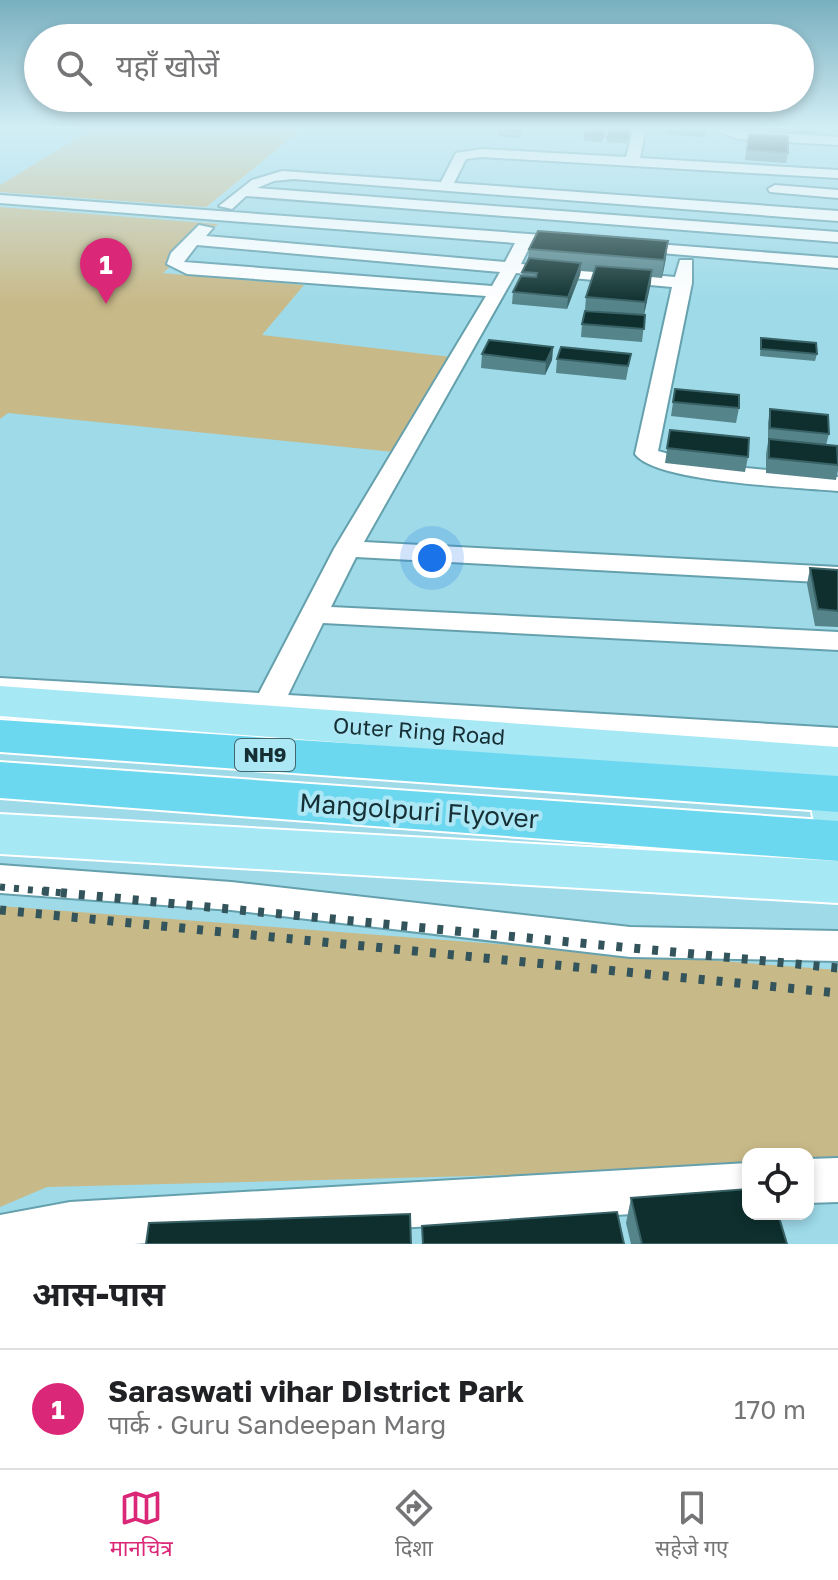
<!DOCTYPE html>
<html lang="hi">
<meta charset="utf-8">
<style>
body{margin:0;font-family:"Golos Text","Noto Sans Devanagari",sans-serif;background:#f6f6f6;color:#202124}
.controls{position:absolute;right:24px;bottom:24px;display:grid;overflow:hidden;border-radius:16px;box-shadow:0 4px 12px #0003}
.controls button{width:72px;height:72px;display:grid;place-items:center;padding:0;border:0;border-bottom:2px solid #e0e0e0;background:#fff;color:#202124;font:40px sans-serif}
.you{position:absolute;left:432px;top:558px;width:28px;height:28px;margin:-20px;border:6px solid #fff;border-radius:50%;background:#1a73e8;box-shadow:0 0 0 12px #1a73e833}
.badge{display:grid;place-items:center;width:52px;height:52px;border-radius:50%;background:#db2777;color:#fff;font-size:26px;font-weight:700}
.pin{position:absolute;translate:-50% -66px;filter:drop-shadow(0 2px 4px #0008)}
.pin::after{content:'';position:absolute;top:42px;width:28px;height:24px;background:inherit;clip-path:polygon(0 0,100% 0,50% 100%)}
.list{margin:0;padding:0;list-style:none}
h2{display:flex;justify-content:space-between;align-items:center;height:104px;margin:0;padding:0 32px;font-size:34px}
h2 small{font-size:26px;font-weight:400;color:#757577}
.list li{display:grid;grid-template-columns:52px 1fr auto;gap:24px;align-items:center;box-sizing:border-box;height:120px;padding:0 32px;border-top:2px solid #e0e0e0}
.list b{display:block;font-size:30px;white-space:nowrap}
.list p{margin:0;font-size:26px;white-space:nowrap;color:#757577}
.list em{font-size:26px;font-style:normal;color:#757577}
.icon{flex:none;width:44px;height:44px;fill:none;stroke:currentColor;stroke-width:2;stroke-linecap:round;stroke-linejoin:round}
.map{position:relative;flex:none;width:838px;height:1244px;overflow:hidden}
.search{position:absolute;background:#fff;box-shadow:0 4px 12px #0003;left:24px;right:24px;top:24px;height:88px;display:flex;align-items:center;gap:20px;box-sizing:border-box;padding:0 28px;border-radius:44px;color:#757577;font-size:30px}
.sheet{height:224px;background:#fff}
nav{display:flex;justify-content:space-around;align-items:center;box-sizing:border-box;height:112px;border-top:2px solid #e0e0e0;background:#fff;font-size:22px;color:#757577}
nav a{display:grid;justify-items:center;gap:4px}
nav .on{color:#db2777}
.map>svg:first-child{display:block}
.green{fill:#c8b988}
.lines{fill:none;stroke-linecap:round;stroke-linejoin:round}
.street-casing{stroke:#65a0ad;stroke-width:4}
.primary-casing{stroke:#fff;stroke-width:4}
.highway-casing{stroke:#fff;stroke-width:4}
.street{fill:#fff;fill-rule:evenodd}
.primary{fill:#a7e8f5;fill-rule:evenodd}
.highway{fill:#6cd8ef;fill-rule:evenodd}
.rail-far1{stroke:#33545b;stroke-width:7;stroke-dasharray:5 9;stroke-linecap:butt}
.rail{stroke:#33545b;stroke-width:9;stroke-dasharray:6 12;stroke-linecap:butt}
.wall{fill:#56848b}
.shaded-wall{fill:#396266}
.building{fill:#0e2f2e;stroke:#396266;stroke-width:2}
.labels{text-anchor:middle;stroke-width:8;stroke-linejoin:round;paint-order:stroke}
.shield{fill:#abe7f5;stroke:#43666e;stroke-width:2}
.shield-label{font-size:20px;font-weight:bold;fill:#162f34}
.street-label{font-size:22px;fill:#162f34;stroke:#abe7f5}
.near-street-label{font-size:26px;fill:#162f34;stroke:#abe7f5}
</style>
<div class="map">
<svg width="838" height="1244" viewBox="0 0 838 1244">
<rect width="100%" height="100%" fill="#9edae8"/>
<path class="green" d="M92,129h210l-96,78 -206,-15v-7z
M0,207l218,17 -55,49 141,12 -42,50 189,22 -47,96 -396,-40 -8,6z
M0,906l838,64v197l-30,1v-14h-60v15l-701,18 -47,20z"/>
<g class="lines">
<g class="street-casing">
<path id="street" d="M625,129l20,3 -5,26 198,12v8l-356,-21 -16,2 -12,24 384,28v10l-545,-42 -19,2 -17,7 581,44v10l-592,-46 -14,13 -13,-3 33,-26 30,-9 159,11 15,-29 26,-4 144,8 6,-23z
M712,129l126,8v8l-100,-6z
M775,185l63,5v8l-68,-6 -2,-3z
M0,195l570,42 8,5 -8,5 -39,-3 -10,20 154,13 5,-17h12v23l-34,168 47,13 133,13v14c-39,-4 -182,-8 -203,-37l37,-167 -156,-14 -152,269 474,25v16l-482,-26 -25,50 507,25v18l-515,-27 -35,72 550,33v20l-838,-52v-18l259,15 75,-144 152,-253 -299,-22 -20,-10 4,-11 28,-28 14,3 -7,8 299,26 10,-19 -515,-40zM197,245l303,27 -8,14 -308,-24z
M631,242l207,16v10l-213,-18 -2,-3z
M0,865l231,17 399,45 208,4v30l-208,-4 -399,-47 -231,-17z
M838,1158v44l-30,1v-44z
M748,1163v44l-614,37h-134v-29l70,-13z"/>
</g>
<g class="primary-casing">
<path id="primary" d="M0,686l838,61v89l-19,-5c-10,-17 -9,-28 0,-45l17,-5 -836,-65z
M0,814l838,47v42l-838,-49z"/>
</g>
<g class="highway-casing">
<path id="highway" d="M0,720l838,56v36l-838,-60z
M0,762l838,59v40l-838,-63z"/>
</g>
<use href="#street" class="street"/>
<use href="#primary" class="primary"/>
<use href="#highway" class="highway"/>
<path class="rail-far1" d="M0,887l63,6"/>
<path class="rail" d="M43,891l795,77
M0,910l838,83"/>
</g>
<path class="wall" d="M500,129h25l-6,9 -21,-2v-5z
M586,129h20l-4,13 -18,-1z
M667,129h40l-2,8 -38,-2z
M779,129h39l-1,5 -38,-3z
M631,132l-4,11 -20,-1v-5z
M749,134l39,19 -2,10 -41,-3z
M529,249l137,9 -4,20 -11,-1 -7,38h1l-3,27 -61,-5 1,-13 60,-9 -57,-5 1,-13 8,-25 -13,-1 -1,4 -13,34 -55,-5 1,-12 9,-16v-4l6,-12z
M761,338l56,16 -2,7 -55,-5z
M553,347l-1,13 -7,15 -64,-7 1,-14z
M631,354l-5,26 -70,-7 1,-14z
M675,389l64,19 -3,15 -65,-7z
M770,409l59,25 -3,11 12,9v16l-2,10 -70,-7v-19l2,-12v-19z
M670,430l78,27 -3,15 -80,-9z
M810,568l28,2v57l-23,-1 -8,-42z
M631,1198l156,46h-156l-5,-21z"/>
<path class="shaded-wall" d="M668,241l-2,17 -4,20 2,-18z
M581,263l-1,12 -13,34 1,-12z
M652,270l-1,13 -7,32 1,-13z
M553,347l-1,13 -7,15 1,-13z"/>
<path class="building" d="M500,129h22l-2,4 -22,-2z
M586,129h19l-2,8 -19,-1z
M610,129h21l-3,9 -21,-1z
M749,134l39,2v17l-41,-3z
M538,231l130,10 -4,19 -135,-11z
M529,258l52,5 -13,34 -55,-5 8,-16 15,1 1,-4 -15,-1z
M596,266l56,4 -7,32 -59,-5z
M585,311l60,4 -1,14 -62,-5z
M761,338l55,5 1,11 -56,-5z
M489,340l64,7 -7,15 -64,-8z
M561,347l70,7 -3,12 -71,-7z
M675,389l64,6v13l-66,-6z
M770,409l58,6 1,19 -59,-6z
M670,430l79,8 -1,19 -81,-9z
M769,439l68,7 1,19 -69,-7z
M810,568l28,2v41l-20,-2z
M748,1189v25h30l9,30h-145l-11,-46z
M617,1212l7,32h-201l-1,-18z
M410,1214l1,30h-265l3,-21z"/>
<linearGradient id="sky" x2="0" y2="1"><stop stop-color="#78afbf"/><stop offset="0.42" stop-color="#d3eef5"/><stop offset="1" stop-color="#d3eef5" stop-opacity="0"/></linearGradient>
<rect width="838" height="304" fill="url(#sky)"/>
<g class="labels">
<rect class="shield" x="235" y="739" width="60" height="32" rx="6"/>
<g class="shield-label">
<text x="265" y="762">NH9</text>
</g>
<g class="street-label">
<text transform="translate(419 731) rotate(4)" y="8">Outer Ring Road</text>
</g>
<g class="near-street-label">
<text transform="translate(419 811) rotate(4)" y="9">Mangolpuri Flyover</text>
</g>
</g>
</svg>
<div class="controls">
<button><svg class="icon" aria-label="locate" viewBox="0 0 24 24"><circle cx="12" cy="12" r="6"/><path d="M12 2v4M12 18v4M2 12h4M18 12h4"/></svg></button>
</div>
<div class="you"></div>
<div class="pin badge" style="left:106px;top:304px">1</div>
<div class="search"><svg class="icon" aria-label="search" viewBox="0 0 24 24"><circle cx="10" cy="10" r="6"/><path d="M15 15l6 6"/></svg>यहाँ खोजें</div>
</div>
<section class="sheet">
<h2>आस-पास<small></small></h2>
<ul class="list">
<li><span class="badge">1</span><div><b>Saraswati vihar DIstrict Park</b><p>पार्क · Guru Sandeepan Marg</p></div><em>170 m</em></li>
</ul>
</section>
<nav>
<a class="on"><svg class="icon" aria-label="map" viewBox="0 0 24 24"><path d="M3 6l6-2 6 2 6-2v14l-6 2-6-2-6 2zM9 4v14M15 6v14"/></svg>मानचित्र</a>
<a><svg class="icon" aria-label="directions" viewBox="0 0 24 24"><path d="M12 3l9 9-9 9-9-9zM9 14v-3h6M13 9l2 2-2 2"/></svg>दिशा</a>
<a><svg class="icon" aria-label="saved" viewBox="0 0 24 24"><path d="M7 4h10v16l-5-4-5 4z"/></svg>सहेजे गए</a>
</nav>
